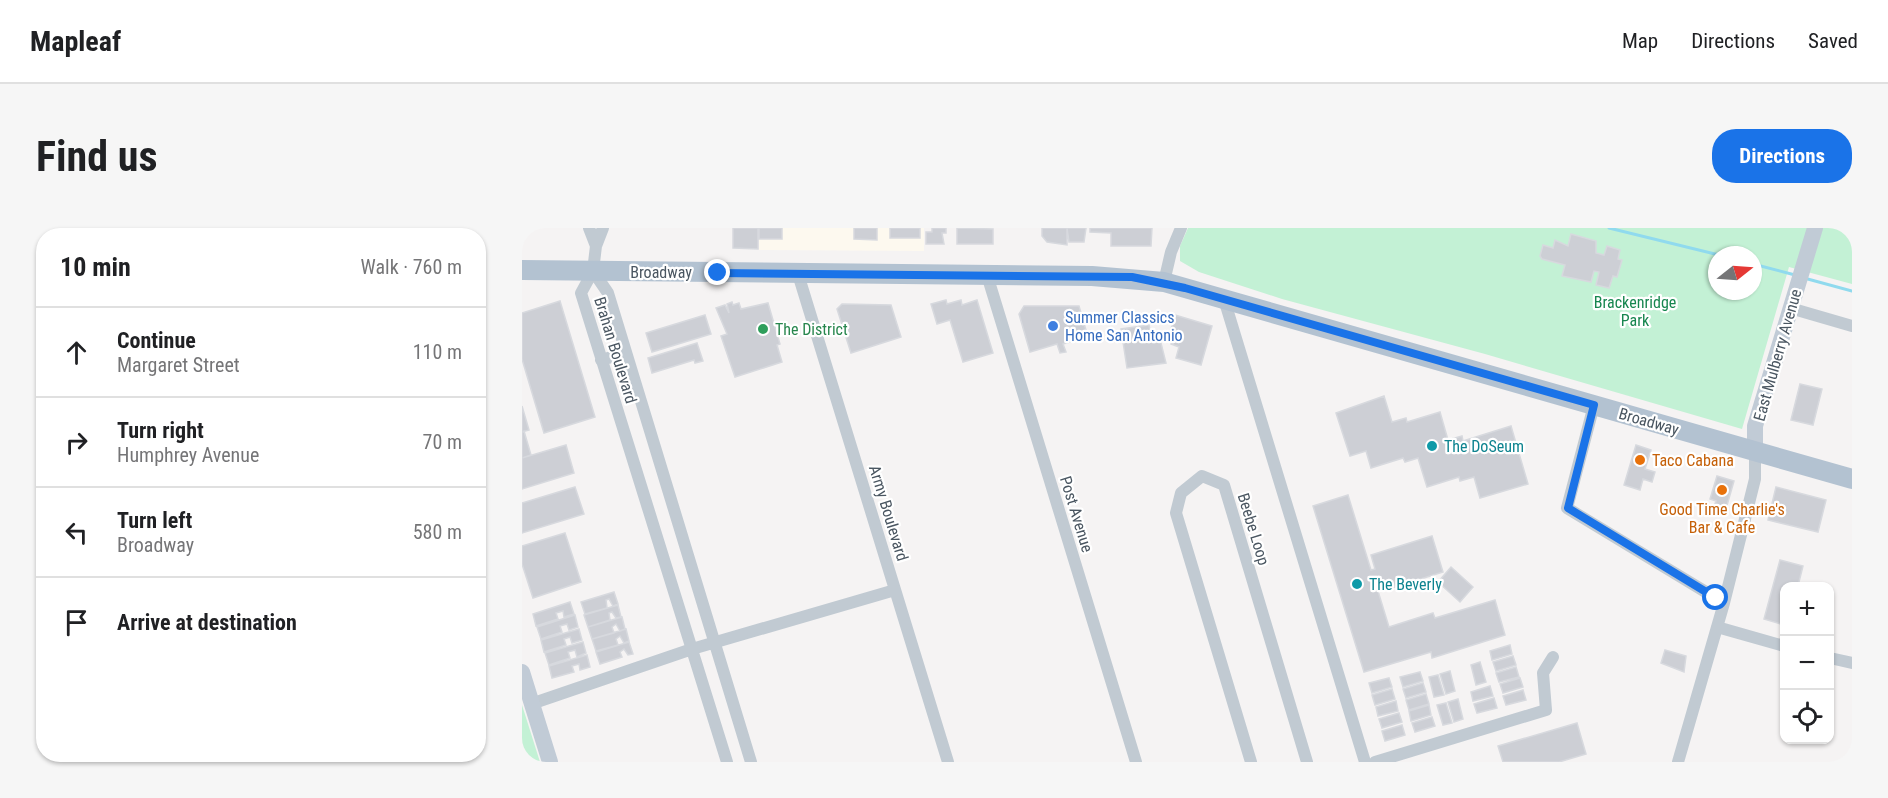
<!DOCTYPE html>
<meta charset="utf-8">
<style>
body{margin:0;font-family:"Roboto Condensed",sans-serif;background:#f6f6f6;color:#202124}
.controls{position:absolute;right:18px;bottom:18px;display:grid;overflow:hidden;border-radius:12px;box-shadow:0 2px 4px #0004}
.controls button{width:54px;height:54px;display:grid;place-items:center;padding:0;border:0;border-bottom:2px solid #e0e0e0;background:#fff;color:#202124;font:30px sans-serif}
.compass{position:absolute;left:1186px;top:18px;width:54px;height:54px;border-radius:50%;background:#fff;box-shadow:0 2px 4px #0004;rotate:73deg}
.stop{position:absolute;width:18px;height:18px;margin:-14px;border:4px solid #1a73e8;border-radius:50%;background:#fff}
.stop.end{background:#1a73e8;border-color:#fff;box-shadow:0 2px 6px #0008}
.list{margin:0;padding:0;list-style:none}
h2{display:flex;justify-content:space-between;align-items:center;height:78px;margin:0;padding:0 24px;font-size:26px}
h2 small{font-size:20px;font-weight:400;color:#757577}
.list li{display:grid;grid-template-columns:39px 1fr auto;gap:18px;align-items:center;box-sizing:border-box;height:90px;padding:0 24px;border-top:2px solid #e0e0e0}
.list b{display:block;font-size:22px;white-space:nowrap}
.list p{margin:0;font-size:20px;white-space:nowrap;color:#757577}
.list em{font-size:20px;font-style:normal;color:#757577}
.icon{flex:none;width:33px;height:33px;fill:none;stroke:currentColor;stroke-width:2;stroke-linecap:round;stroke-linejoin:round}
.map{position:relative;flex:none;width:1330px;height:534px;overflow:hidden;border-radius:24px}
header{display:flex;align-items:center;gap:36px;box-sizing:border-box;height:84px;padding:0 30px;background:#fff;border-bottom:2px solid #e0e0e0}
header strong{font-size:28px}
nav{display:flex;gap:33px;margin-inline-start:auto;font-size:21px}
.intro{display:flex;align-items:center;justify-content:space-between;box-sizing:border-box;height:144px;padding:0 36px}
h1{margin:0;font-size:42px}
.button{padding:15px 27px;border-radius:24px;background:#1a73e8;color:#fff;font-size:21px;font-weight:700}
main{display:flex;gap:36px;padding:0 36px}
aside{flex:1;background:#fff;border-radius:24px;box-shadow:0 2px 4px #0004}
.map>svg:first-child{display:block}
.commercial{fill:#fdf9ef}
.green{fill:#c3f1d5;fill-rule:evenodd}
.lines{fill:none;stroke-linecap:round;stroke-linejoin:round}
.stream{stroke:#90daee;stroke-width:3}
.building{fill:#cdcfd5;stroke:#d7d9de;stroke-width:1.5}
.street{stroke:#c1cad2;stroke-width:12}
.secondary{stroke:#c1cbd6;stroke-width:16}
.primary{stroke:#b3c2d1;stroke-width:20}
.route{stroke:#1a73e8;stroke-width:8}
.shop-dot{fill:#3f7fe0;stroke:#fff;stroke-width:2}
.leisure-dot{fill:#2e9e5b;stroke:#fff;stroke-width:2}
.culture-dot{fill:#0f9aa8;stroke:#fff;stroke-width:2}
.food-dot{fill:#e8710a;stroke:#fff;stroke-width:2}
.labels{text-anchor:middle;stroke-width:4.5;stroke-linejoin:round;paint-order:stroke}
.street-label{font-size:16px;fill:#4a5661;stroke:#fff}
.park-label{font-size:16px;fill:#17864f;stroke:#fff}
.shop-label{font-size:16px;fill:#366cbe;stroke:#fff;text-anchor:start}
.leisure-label{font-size:16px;fill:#27864d;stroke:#fff;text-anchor:start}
.culture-label{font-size:16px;fill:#0d838f;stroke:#fff;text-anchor:start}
.food-label{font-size:16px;fill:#c56008;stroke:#fff;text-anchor:start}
</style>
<header>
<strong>Mapleaf</strong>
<nav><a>Map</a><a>Directions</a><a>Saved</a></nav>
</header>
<div class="intro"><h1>Find us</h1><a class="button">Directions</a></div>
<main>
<aside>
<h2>10 min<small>Walk · 760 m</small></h2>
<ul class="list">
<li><svg class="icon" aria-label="ahead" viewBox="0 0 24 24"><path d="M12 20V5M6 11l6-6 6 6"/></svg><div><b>Continue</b><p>Margaret Street</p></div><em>110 m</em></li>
<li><svg class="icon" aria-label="right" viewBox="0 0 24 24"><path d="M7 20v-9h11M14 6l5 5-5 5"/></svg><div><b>Turn right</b><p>Humphrey Avenue</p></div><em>70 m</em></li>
<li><svg class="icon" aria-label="left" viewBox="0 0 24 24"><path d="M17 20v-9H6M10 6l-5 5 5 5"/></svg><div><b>Turn left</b><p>Broadway</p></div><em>580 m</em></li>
<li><svg class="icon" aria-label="arrive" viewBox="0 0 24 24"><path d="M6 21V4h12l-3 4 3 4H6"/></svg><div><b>Arrive at destination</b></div></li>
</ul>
</aside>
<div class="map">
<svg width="1330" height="534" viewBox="0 0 1330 534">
<rect width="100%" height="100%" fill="#f5f3f3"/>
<path class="commercial" d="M237,0h165v23l-165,-1z"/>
<path class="green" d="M666,0h664v56l-63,-17 -47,162 -257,-75 -203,-55 -83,-27 -19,-11v-15zM1195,27h36v36h-36z
M0,477l18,57h-18z"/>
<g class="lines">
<path class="stream" d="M1087,0l110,27
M1231,36l42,11
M1282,50l48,13"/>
</g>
<path class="building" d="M211,0h25v21l-25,-1z
M237,0h23v11h-23z
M332,0h23v12l-23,-1z
M368,0h30v10h-30z
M410,0h14v5h-4l2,11h-18v-12h6z
M435,0l36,1v15h-36z
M520,0h25v17l-20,-3 -5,-6z
M545,0h19l-2,14h-15z
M568,0h62l-1,18h-40v-13l-21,-1z
M1049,6l25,7v12l8,2 3,-9 13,4 -2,9 4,1 -5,17 -4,-1 -4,12 -13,-3 3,-13 -5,-1 -3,11 -29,-6 3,-11 -23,-6 -2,-3 3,-11 10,3 2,-8 13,6z
M424,72l1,4 14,-4 1,5 15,-5 16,53 -30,9 -13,-42 -13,4 -6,-20z
M38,73l35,116 -51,16 -22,-74v-46z
M210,74l1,3 6,-2 2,6 27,-6 12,41 -3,1 5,17 -47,15 -14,-41 6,-2 -11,-26 9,-3 4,8 -2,-9z
M320,76l49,1 10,32 -50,16 -14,-44z
M502,78h55l9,31 -25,7 3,8 -6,1 -3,-9 -27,8 -11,-38z
M183,87l6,19 -59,18 -6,-19z
M653,87l37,11 -11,39 -25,-7 3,-11 -8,-3 2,-7 -4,-1z
M627,97l2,11 8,-1 7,28 -39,5 -6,-39z
M175,115l6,18 -8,2 -1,-3 -42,13 -4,-15z
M1278,156l22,5 -9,36 -22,-5z
M862,168l8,26 14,-4 1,4 33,-10 8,28 14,-4 1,5 48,-15 17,58 -48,14 -6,-21 -14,4 -1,-4 -32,10 -9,-29 -13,4 -2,-4 -32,10 -5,-17 -16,5 -14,-43z
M0,178l7,24 -7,2z
M2,203l7,24 -9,3v-26z
M44,217l8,28 -52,16v-31z
M1114,217l15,5 -6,19 10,3 -3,10 -9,-3 -3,11 -16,-5z
M1195,248l17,5 -10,35 -12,-3 4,-12 -6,-2z
M53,259l9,27 -62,19v-30z
M1254,259l50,13 -8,32 -50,-12z
M826,267l23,75 4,-1 -4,-14 61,-19 11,36 -61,19 -4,-15 -4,2 15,49 44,-14 2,5 60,-18 10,35 -73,23 -1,-6 -67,20 -51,-166z
M43,305l16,49 -48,16 -11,-34v-18z
M1258,332l23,6 -5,20h-14v39l-20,-6z
M929,339l22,20 -13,15 -22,-20z
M92,364l4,12 -5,2 -4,-7 -3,1 1,8 -22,6 -4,-12z
M48,374l4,12 -10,3 -1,-6 -7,2 2,6 -22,7 -3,-12z
M96,377l3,12 -5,1 -4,-6 -3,1 1,7 -22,7 -4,-12z
M53,387l3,12 -9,3 -2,-6 -7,2 2,6 -21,7 -4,-12z
M100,389l3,12 -5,2 -4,-7 -4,3 2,6 -22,6 -4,-12z
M57,401l3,11 -10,3 -2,-6 -6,2 2,6 -22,7 -3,-12z
M104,401l3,12 -5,2 -4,-7 -4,3 2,6 -22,6 -4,-12z
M61,414l3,11 -9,4 -2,-7 -7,2 2,6 -21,7 -4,-12z
M107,414l4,12 -5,1 -4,-6 -4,3 2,5 -22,7 -4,-12z
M988,417l2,9 -20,6 -2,-9z
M1143,422l21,6 -2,16 -23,-9z
M65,427l3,12 -10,3 -1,-6 -7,2 2,6 -22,6 -3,-12z
M991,428l3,9 -20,6 -3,-9z
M958,434l6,20 -10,3 -5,-20z
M994,439l3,10 -20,5 -3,-9z
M928,443l5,20 -9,3 -6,-20z
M898,444l3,9 -20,6 -3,-10z
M916,447l6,20 -10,2 -5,-20z
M867,450l3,9 -20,6 -3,-10z
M998,450l3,9 -20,6 -3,-9z
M901,455l3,9 -20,6 -3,-9z
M968,458l3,10 -20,5 -2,-9z
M870,461l3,10 -20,6 -3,-10z
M1001,462l3,10 -20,5 -3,-9z
M904,466l3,10 -20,6 -3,-10z
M972,470l3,10 -20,5 -3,-9z
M936,471l5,20 -9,3 -6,-20z
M874,473l2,10 -20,5 -2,-9z
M924,475l6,20 -9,2 -6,-20z
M907,477l2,10 -20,6 -2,-10z
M877,485l3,9 -20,6 -3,-9z
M910,489l3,9 -20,6 -3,-9z
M1055,495l9,31 -27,8h-56l-5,-16z
M880,497l3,10 -20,6 -3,-10z"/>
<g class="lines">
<path class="street" d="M67,0l7,18
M71,43l3,-25 7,-18
M276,46l150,488
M465,47l149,487
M642,54l7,-30 10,-24
M702,71l141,463
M1268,80l62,18
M79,132l25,-7
M1072,177l-27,103 157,95
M1195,399l67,19
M1308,430l22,5
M9,476l161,-55 203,-59
M205,534l-146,-469 12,-22 15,22 143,469
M729,534l-75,-249 5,-20 21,-17 22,9 83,277
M853,534l171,-52 -3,-37 10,-16
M1156,534l46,-159 31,-124v-28"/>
<path class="secondary" d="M1233,223v-25l60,-198
M0,444l28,90"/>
<path class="primary" d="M0,42l570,6 72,6 688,197"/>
</g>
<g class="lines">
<path class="route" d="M196,45l414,4 53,11 409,117 -26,103 148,90"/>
</g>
<circle class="shop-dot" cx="531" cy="98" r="6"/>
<circle class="leisure-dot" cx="241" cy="101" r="6"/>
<g class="culture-dot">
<circle cx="910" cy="218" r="6"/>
<circle cx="835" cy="356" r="6"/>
</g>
<g class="food-dot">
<circle cx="1118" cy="232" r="6"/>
<circle cx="1200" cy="262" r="6"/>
</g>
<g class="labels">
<g class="street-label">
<text x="139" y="50">Broadway</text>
<text transform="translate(94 122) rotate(73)" y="6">Brahan Boulevard</text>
<text transform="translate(1255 127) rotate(-74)" y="6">East Mulberry Avenue</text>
<text transform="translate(1127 193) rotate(16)" y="6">Broadway</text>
<text transform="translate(367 285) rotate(73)" y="6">Army Boulevard</text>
<text transform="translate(555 286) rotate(73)" y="6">Post Avenue</text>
<text transform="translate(732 301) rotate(73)" y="6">Beebe Loop</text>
</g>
<g class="park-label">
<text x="1113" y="80">Brackenridge<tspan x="1113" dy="18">Park</tspan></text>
</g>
<g class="shop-label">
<text x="543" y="95">Summer Classics<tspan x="543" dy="18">Home San Antonio</tspan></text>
</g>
<g class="leisure-label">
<text x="253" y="107">The District</text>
</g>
<g class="culture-label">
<text x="922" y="224">The DoSeum</text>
<text x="847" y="362">The Beverly</text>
</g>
<g class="food-label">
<text x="1130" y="238">Taco Cabana</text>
<text x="1200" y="287" text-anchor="middle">Good Time Charlie's<tspan x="1200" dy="18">Bar &amp; Cafe</tspan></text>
</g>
</g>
</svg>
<div class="controls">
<button>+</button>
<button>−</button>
<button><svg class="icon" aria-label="locate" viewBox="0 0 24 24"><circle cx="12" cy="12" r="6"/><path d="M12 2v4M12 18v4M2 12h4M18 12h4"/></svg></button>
</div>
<svg class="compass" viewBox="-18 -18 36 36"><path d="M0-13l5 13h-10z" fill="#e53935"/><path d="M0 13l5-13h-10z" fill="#757577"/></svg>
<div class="stop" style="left:1194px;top:370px"></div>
<div class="stop end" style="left:196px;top:45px"></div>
</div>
</main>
